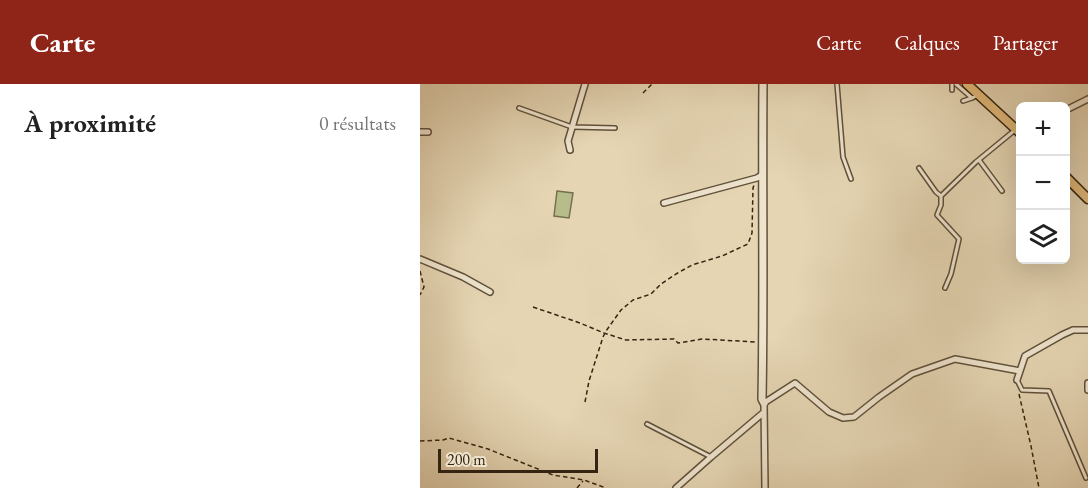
<!DOCTYPE html>
<html lang="fr">
<meta charset="utf-8">
<style>
body{margin:0;font-family:"EB Garamond",serif;background:#f6f6f6;color:#222}
.controls{position:absolute;right:18px;top:18px;display:grid;overflow:hidden;border-radius:9px;box-shadow:0 6px 24px #0002}
.controls button{width:54px;height:54px;display:grid;place-items:center;padding:0;border:0;border-bottom:2px solid #e0e0e0;background:#fff;color:#222;font:30px sans-serif}
.scale{position:absolute;left:18px;bottom:15px;width:160px;box-sizing:border-box;padding-left:6px;border:3px solid #342411;border-top:0;font-size:16px;line-height:21px;white-space:nowrap;color:#342411;-webkit-text-stroke:4px #eee4ce;paint-order:stroke}
.list{margin:0;padding:0;list-style:none}
h2{display:flex;justify-content:space-between;align-items:center;height:78px;margin:0;padding:0 24px;font-size:26px}
h2 small{font-size:20px;font-weight:400;color:#767676}
.icon{flex:none;width:33px;height:33px;fill:none;stroke:currentColor;stroke-width:2;stroke-linecap:round;stroke-linejoin:round}
.map{position:relative;flex:none;width:668px;height:404px;overflow:hidden}
header{display:flex;align-items:center;gap:36px;box-sizing:border-box;height:84px;padding:0 30px;background:#8f2418;color:#fff}
header strong{font-size:28px}
nav{display:flex;gap:33px;margin-inline-start:auto;font-size:21px}
main{display:flex}
aside{flex:1;background:#fff}
.map>svg:first-child{display:block}
.green{fill:#b6bd8b;stroke:#75704e;stroke-width:1.5}
.lines{fill:none;stroke-linecap:round;stroke-linejoin:round}
.service-casing{stroke:#60503a;stroke-width:6}
.minor-casing{stroke:#60503a;stroke-width:8}
.tertiary-casing{stroke:#60503a;stroke-width:10}
.primary-casing{stroke:#342411;stroke-width:11}
.path{stroke:#342411;stroke-width:1.5;stroke-dasharray:4.5 3;stroke-linecap:butt}
.service{stroke:#eee4ce;stroke-width:3}
.minor{stroke:#eee4ce;stroke-width:5}
.tertiary{stroke:#eee4ce;stroke-width:7}
.primary{stroke:#e2ba7a;stroke-width:8}
</style>
<header>
<strong>Carte</strong>
<nav><a>Carte</a><a>Calques</a><a>Partager</a></nav>
</header>
<main>
<aside>
<h2>À proximité<small>0 résultats</small></h2>
<ul class="list">
</ul>
</aside>
<div class="map">
<svg width="668" height="404" viewBox="0 0 668 404">
<rect width="100%" height="100%" fill="#e5d5b3"/>
<filter id="stains"><feTurbulence type="fractalNoise" baseFrequency=".00333" numOctaves="4"/><feColorMatrix values="0 0 0 0 .2 0 0 0 0 .09 0 0 0 0 .02 0 0 0 .5 -.17"/></filter>
<radialGradient id="worn" r=".72"><stop offset=".6" stop-color="#630" stop-opacity="0"/><stop offset="1" stop-color="#630" stop-opacity=".3"/></radialGradient>
<path class="green" d="M137,107l16,2 -4,25 -15,-2z"/>
<g class="lines">
<g class="service-casing">
<path id="service" d="M417,0l6,73 8,22
M536,0l16,14 4,-2
M532,6v-6
M543,17l9,-3
M99,24l53,19 43,1
M559,76l23,31
M499,84l17,24 5,4
M525,204l6,-14 8,-35 -22,-24 4,-10v-9l35,-34 39,-32
M597,296l5,10 27,1 37,87
M227,340l64,33"/>
</g>
<g class="minor-casing">
<path id="minor" d="M646,26l22,-11
M0,48h8
M150,66l-2,-9 17,-57
M244,119l93,-25 5,-3
M0,175l43,18 27,15
M597,296l8,-24 37,-21 11,-5h15
M668,299v7
M256,404l35,-31 52,-44
M345,404l-1,-85 31,-20 34,29 14,6 11,-1 25,-20 33,-23 43,-15 65,12"/>
</g>
<g class="tertiary-casing">
<path id="tertiary" d="M343,0c-1,105 1,210 -1,315l2,4"/>
</g>
<g class="primary-casing">
<path id="primary" d="M547,0l53,49
M646,93l22,22"/>
</g>
<path class="path" d="M223,9l9,-9
M0,187l4,16 -4,8
M113,223l47,16 24,10 22,7 48,-1 4,4 24,-4 54,3
M599,310l12,52 8,42
M165,318l4,-21 14,-44 3,-6 15,-21 12,-10 18,-6 10,-10 15,-10 16,-9 30,-9 26,-12 4,-11 1,-45 1,-3
M0,357l23,-1 6,-2 39,11 65,26 31,5 22,8
M157,404l6,-7"/>
<use href="#service" class="service"/>
<use href="#minor" class="minor"/>
<use href="#tertiary" class="tertiary"/>
<use href="#primary" class="primary"/>
</g>
<rect width="100%" height="100%" filter="url(#stains)"/>
<rect width="100%" height="100%" fill="url(#worn)"/>
</svg>
<div class="controls">
<button>+</button>
<button>−</button>
<button><svg class="icon" aria-label="layers" viewBox="0 0 24 24"><path d="M12 4l9 5-9 5-9-5zM3 14l9 5 9-5"/></svg></button>
</div>
<div class="scale">200 m</div>
</div>
</main>
